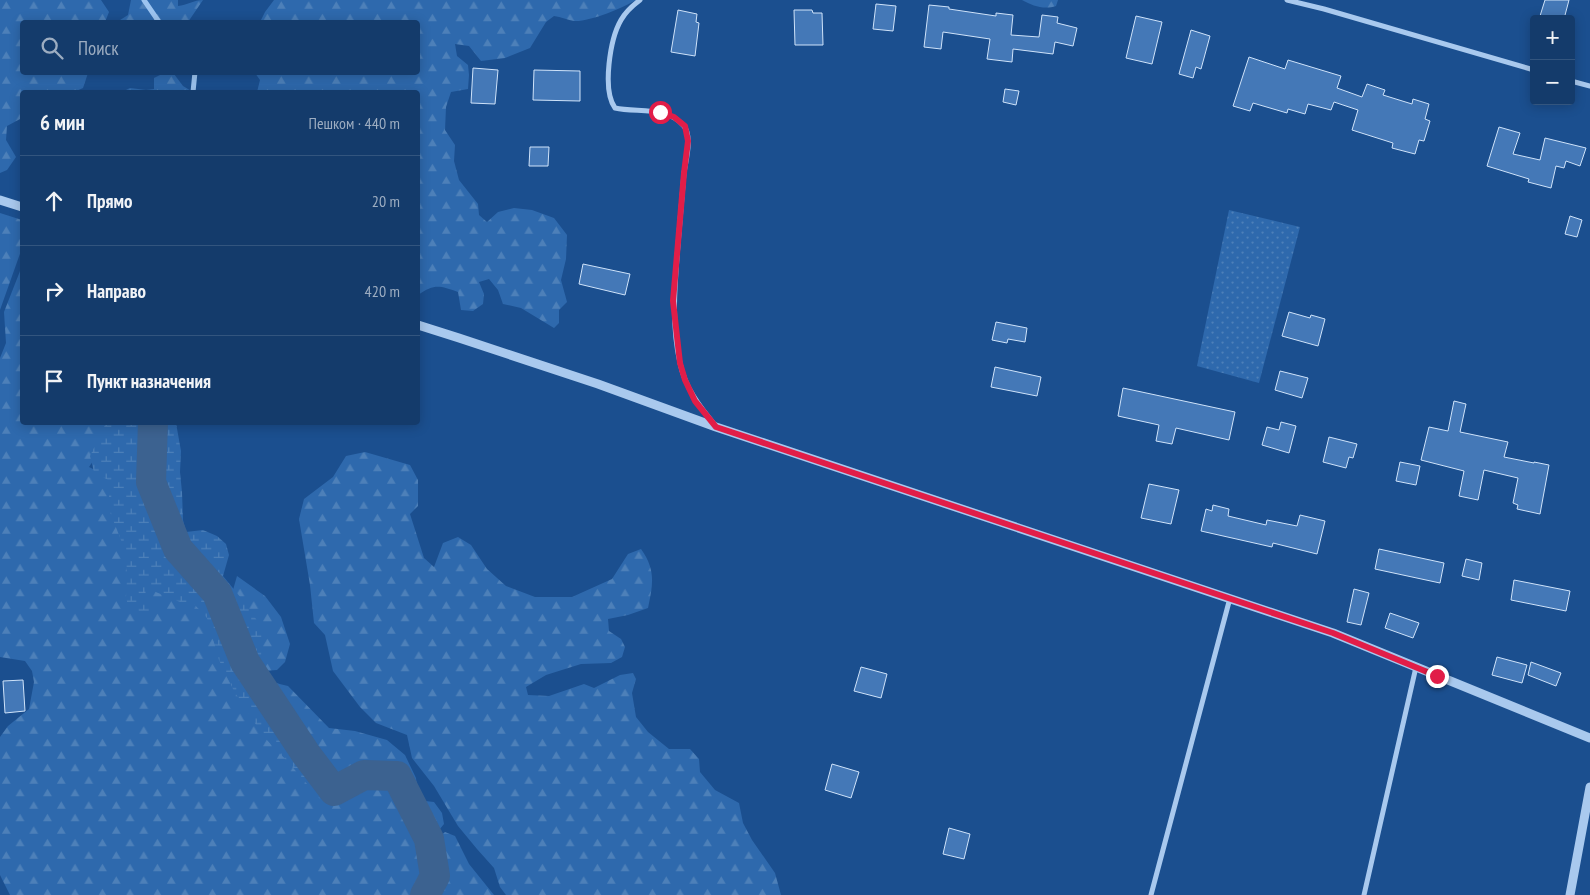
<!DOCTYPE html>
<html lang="ru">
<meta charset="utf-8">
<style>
body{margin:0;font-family:"PT Sans Narrow",sans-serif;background:#214673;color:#f1f3f6}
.controls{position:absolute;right:15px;top:15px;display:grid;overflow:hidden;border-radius:5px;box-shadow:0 2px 12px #0003}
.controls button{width:45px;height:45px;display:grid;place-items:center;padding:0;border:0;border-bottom:1px solid #33557e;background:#143b6b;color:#f1f3f6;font:25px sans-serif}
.stop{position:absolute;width:15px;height:15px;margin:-11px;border:4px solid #e11d48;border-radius:50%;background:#fff}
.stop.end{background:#e11d48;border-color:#fff;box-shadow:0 1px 5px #0008}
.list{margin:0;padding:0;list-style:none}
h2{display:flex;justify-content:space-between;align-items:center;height:65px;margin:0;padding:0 20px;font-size:21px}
h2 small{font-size:16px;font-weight:400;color:#9dadc1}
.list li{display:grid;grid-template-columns:32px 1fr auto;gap:15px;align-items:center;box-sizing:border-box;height:90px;padding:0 20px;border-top:1px solid #33557e}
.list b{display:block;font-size:19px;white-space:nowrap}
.list em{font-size:16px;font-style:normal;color:#9dadc1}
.icon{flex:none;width:28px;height:28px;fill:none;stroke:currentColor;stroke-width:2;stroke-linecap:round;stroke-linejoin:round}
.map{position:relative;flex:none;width:1590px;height:895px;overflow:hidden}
.search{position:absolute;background:#143b6b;box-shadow:0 2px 12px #0003;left:20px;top:20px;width:400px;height:55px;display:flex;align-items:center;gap:12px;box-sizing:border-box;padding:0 18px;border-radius:5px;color:#9dadc1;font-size:19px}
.panel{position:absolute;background:#143b6b;box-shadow:0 2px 12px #0003;left:20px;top:90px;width:400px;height:335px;border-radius:5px}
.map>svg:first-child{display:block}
.forest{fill:url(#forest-firs)}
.wetland{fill:url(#wetland-marsh)}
.garden{fill:url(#garden-dots)}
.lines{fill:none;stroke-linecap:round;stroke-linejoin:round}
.stream{stroke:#9cc4f0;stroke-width:5}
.river{stroke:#3c6290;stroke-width:30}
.building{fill:#4478b7;stroke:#cfe3fa}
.minor{stroke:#a9c9ee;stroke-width:5}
.tertiary{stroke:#a9c9ee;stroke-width:9}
.route{stroke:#e11d48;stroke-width:6}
</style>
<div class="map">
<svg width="1590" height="895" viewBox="0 0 1590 895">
<defs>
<pattern id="forest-firs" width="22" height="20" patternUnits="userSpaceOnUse" patternTransform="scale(1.25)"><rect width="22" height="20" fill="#2e69ad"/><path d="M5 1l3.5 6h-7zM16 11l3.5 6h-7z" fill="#4d80b9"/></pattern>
<pattern id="wetland-marsh" width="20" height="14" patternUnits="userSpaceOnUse" patternTransform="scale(1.25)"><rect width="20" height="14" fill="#2e69ad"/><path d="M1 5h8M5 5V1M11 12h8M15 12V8" fill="none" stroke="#4d80b9"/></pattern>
<pattern id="garden-dots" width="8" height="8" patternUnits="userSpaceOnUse" patternTransform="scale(1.25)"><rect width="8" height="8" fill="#2e69ad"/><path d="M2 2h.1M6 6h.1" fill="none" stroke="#4d80b9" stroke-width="1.8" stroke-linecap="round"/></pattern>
</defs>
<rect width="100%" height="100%" fill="#1b4f8f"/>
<path class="forest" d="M0,0h101l8,12 -4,10h-83v50l66,1 -5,15 -9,4h-52v26l-15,8 -1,14 10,17 -9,13 -7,3z
M131,0h47v6c9,-1 16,-6 25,-6l-15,22h-71l11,-7z
M274,0h362c-13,8 -47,22 -62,21 -6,-1 -13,-4 -20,-5l-8,6 -16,26 -25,10 -24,3 -12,-15 -14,-2 2,12 11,9 1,10 -1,14 -17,3 -5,15 -1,23 10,15 -1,16 5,19 19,24 1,11 8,7 11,-10 16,-4 18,2 22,8 13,17 -1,24 -5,21 6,22 -8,8v13l-5,5 -33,-20 -18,-4 -5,-14 -9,-11 -10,3 5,12 -1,10 -10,7 -12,-1 -3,-18c-19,-7 -24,-8 -40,3v-203h-161l3,-12 -5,-7 163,-1v-50h-158l5,-10z
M1022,0h36l-2,6c-12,4 -23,0 -34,-6z
M162,74h12l9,12 10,6h-71l8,-4 16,2 8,-1v-11z
M0,213l22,7v28l-22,62z
M22,266v156l96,1 -29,44 4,2h21l210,327 48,-16 18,6 20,29 22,71 -5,9h-417l-10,-20v-138l8,-11 21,-17 5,-27 -2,-11 -7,-10 -25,-4v-299l6,-15 -2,-31z
M365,452l45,13 8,15v26l-8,8 14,44 10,9 9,-24 15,-6 13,8 16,24 19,17 29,11h37l40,-18 16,-25 13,-5c15,21 12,35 7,59l-20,7 -20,4 1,12 12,8 4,8 -3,10 -11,6 -30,1 -35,11 -20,12 2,8 21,1 35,-12 10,4 26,-13 13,-2 3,6 -4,14 4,24 12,15 21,17h21l9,10 1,13 15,18 24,13 4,20 9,17 23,33 6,22h-275l-6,-8 -6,-19 -17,-19 -19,-23 -24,-40 -22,-28 -5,-23 -31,-12 -16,-16 -27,-36 -8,-36 -11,-12 -4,-38 -11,-66 5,-20 29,-22 13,-21z
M237,576l28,20 16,21 9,27 -5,18 -8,8 -14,1 -9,-8 -21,-73z
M267,681l21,5 41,42 26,3 32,9 18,15 11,23 1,12h-14l-23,-23 -12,-2 -8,11 -18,6 -70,-66 -10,-33z
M425,801l9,1 8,11 2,11 -5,6 -9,-3 -11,-25z
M445,832l10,4 14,28 25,31h-53l-7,-53z"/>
<path class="wetland" d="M106,423h70l5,28 -1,21 2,20 1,28 3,12 17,-2 14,6 9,8 3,11 -6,21 18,22 17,24 4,15 -1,34 8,28 38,46 24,27 13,5 21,-10 16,-2c11,9 31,23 39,33 18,25 22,67 26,97h-23l-4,-43 -18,-49 -24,-18 -29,15 -14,3 -14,-4 -32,-37 -24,-25 -30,-46 -15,-31 -12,-42 -14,-15 -13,-1 -34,-14 -1,9 12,13 -6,8 -15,-3 -8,-9 -2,-9 1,-20 -1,-24 -16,-41 -2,-32 -14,-8 -4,-16z"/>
<path class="garden" d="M1229,210l71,17 -41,156 -62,-17z"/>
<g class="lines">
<path class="stream" d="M144,0l15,22
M193,92l2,-20"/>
<path class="river" d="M153,422l-2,60 27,67 39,44 28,69 61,92 28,37 30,-16 33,1 32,63 6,37 -10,19"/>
</g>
<path class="building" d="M1545,0h24l-5,19h-13l-11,-3z
M876,4l20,2 -3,25 -20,-2z
M929,5l20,2v2l47,7v-3l17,2 -2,20 28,2 3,-22 16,2 -1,6 20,5 -4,18 -18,-4 -2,12 -40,-5 -1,13 -25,-3 3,-20 -47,-7 -2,17 -17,-2z
M678,10l19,4 -1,8 3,1 -4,33 -24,-4z
M794,10h18l1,3h9l1,32h-28z
M1136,16l26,6 -10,42 -26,-6z
M1191,30l19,6 -9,33 -5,-2 -3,11 -14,-4z
M1249,57l36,12 3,-9 53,16 -4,12 25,9 5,-13 18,6 -2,5 29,9 1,-5 16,5 -4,15 5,2 -6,20 -5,-1 -4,14 -23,-6 1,-5 -41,-13 6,-20 -24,-8 -3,8 -23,-6 -3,10 -17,-5 -1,4 -34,-10 -3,8 -17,-5z
M473,68l25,2 -3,34 -24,-1z
M534,70l46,1v30l-47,-1z
M1005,89l14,2 -3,14 -13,-3z
M1499,127l21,6 -7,21 27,6 5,-22 41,10 -6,18 -14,-5 -2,7 -8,-2 -5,22 -23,-6 1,-3 -42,-13z
M530,147h19l-1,19h-19z
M1570,216l12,4 -5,17 -12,-3z
M583,264l47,10 -5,21 -46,-11z
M1289,312l21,6 1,-3 14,4 -7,27 -36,-10z
M996,322l31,6 -2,14 -17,-3 -1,4 -15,-3z
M995,367l46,10 -4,19 -46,-9z
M1280,371l28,7 -6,20 -27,-8z
M1123,388l112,24 -6,28 -53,-12 -4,16 -16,-3 3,-16 -41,-9z
M1454,401l12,3 -6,28 48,10 -4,15 30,6v-1l15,3 -9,49 -23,-5 1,-4 -5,-2 5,-25 -34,-8 -6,30 -19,-4 5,-25 -43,-11 8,-33 19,4z
M1281,422l15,4 -7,27 -27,-8 5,-18 12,3z
M1329,437l28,7 -4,14 -4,-1 -3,11 -23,-6z
M1400,462l20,4 -4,19 -20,-4z
M1149,484l30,6 -8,34 -30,-6z
M1213,505l16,4 -1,7 38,9 1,-5 30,6 3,-11 25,6 -8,33 -44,-11 -1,4 -71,-16 5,-22 6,2z
M1379,549l65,14 -4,20 -65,-14z
M1466,559l16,4 -3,17 -17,-4z
M1514,580l56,11 -4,20 -55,-11z
M1354,589l15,4 -8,32 -14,-3z
M1390,613l29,10 -6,15 -28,-10z
M1497,657l30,8 -5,18 -30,-8z
M1531,662l30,11 -5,13 -28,-11z
M861,667l26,7 -6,24 -27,-7z
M23,680l2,31 -20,2 -2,-32z
M832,764l27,8 -8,26 -26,-8z
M949,828l21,6 -6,25 -21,-5z"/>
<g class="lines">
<path class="minor" d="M640,0c-8,6 -14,11 -19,20 -11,19 -19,70 -6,88 22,5 51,-2 68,17 10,10 3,35 1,48 -2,24 -4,48 -6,72 -3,39 -7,79 2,118 5,24 19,43 35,62
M1287,0l37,9 210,61
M1571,81l19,5
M1151,895l79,-297
M1364,895l52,-228"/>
<path class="tertiary" d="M0,200l22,7
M418,325l41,13 139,46 118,43 617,206 257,105
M1570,895l20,-108"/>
</g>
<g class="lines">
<path class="route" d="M660,112l14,5 11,9 3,15 -4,32 -11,128 7,62 5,17 10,21 21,26 617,206 104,43"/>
</g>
</svg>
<div class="controls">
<button>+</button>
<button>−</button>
</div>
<div class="stop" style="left:660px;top:112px"></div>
<div class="stop end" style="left:1437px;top:676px"></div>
<div class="search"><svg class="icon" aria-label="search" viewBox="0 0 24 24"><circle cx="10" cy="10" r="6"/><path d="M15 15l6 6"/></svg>Поиск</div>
<section class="panel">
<h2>6 мин<small>Пешком · 440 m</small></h2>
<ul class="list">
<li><svg class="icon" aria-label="ahead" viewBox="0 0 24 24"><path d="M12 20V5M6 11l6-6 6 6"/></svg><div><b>Прямо</b></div><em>20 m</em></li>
<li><svg class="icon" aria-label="right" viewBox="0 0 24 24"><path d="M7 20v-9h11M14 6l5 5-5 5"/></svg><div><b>Направо</b></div><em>420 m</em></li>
<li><svg class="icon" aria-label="arrive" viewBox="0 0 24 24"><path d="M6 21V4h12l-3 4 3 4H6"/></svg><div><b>Пункт назначения</b></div></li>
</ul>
</section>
</div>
